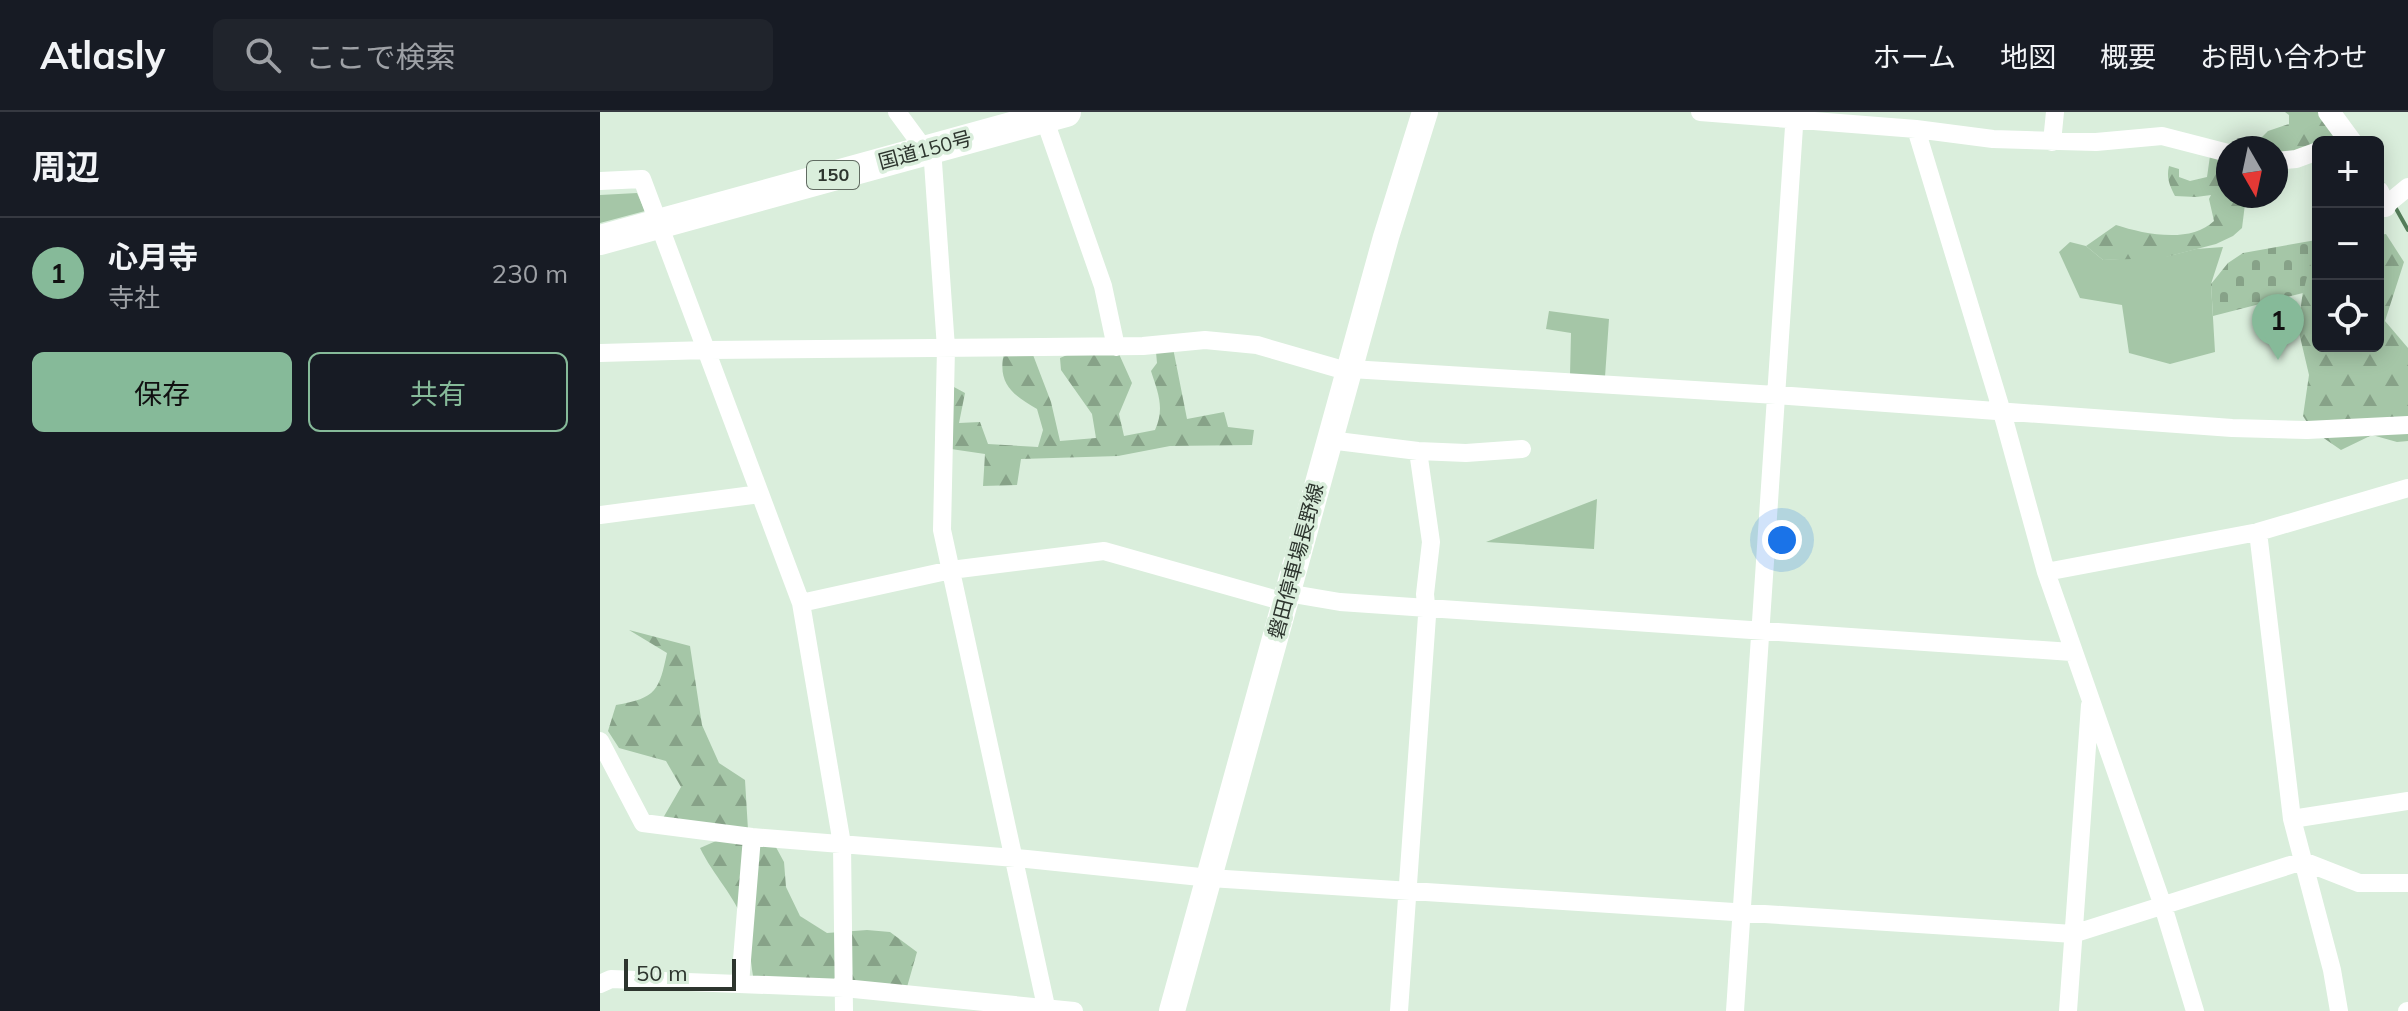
<!DOCTYPE html>
<html lang="ja">
<meta charset="utf-8">
<style>
body{margin:0;font-family:Mulish,"Noto Sans JP",sans-serif;background:#20242c;color:#f1f3f6}
.controls{position:absolute;right:24px;top:24px;display:grid;overflow:hidden;border-radius:12px;box-shadow:0 4px 20px #0003}
.controls button{width:72px;height:72px;display:grid;place-items:center;padding:0;border:0;border-bottom:2px solid #363941;background:#171b24;color:#f1f3f6;font:40px sans-serif}
.compass{position:absolute;left:1616px;top:24px;width:72px;height:72px;border-radius:50%;background:#171b24;box-shadow:0 4px 20px #0003;rotate:171deg}
.scale{position:absolute;left:24px;bottom:20px;width:112px;box-sizing:border-box;padding-left:8px;border:4px solid #2d352e;border-top:0;font-size:22px;line-height:28px;white-space:nowrap;color:#2d352e;-webkit-text-stroke:6px #daeedc;paint-order:stroke}
.you{position:absolute;left:1182px;top:428px;width:28px;height:28px;margin:-20px;border:6px solid #fff;border-radius:50%;background:#1a73e8;box-shadow:0 0 0 12px #1a73e833}
.badge{display:grid;place-items:center;width:52px;height:52px;border-radius:50%;background:#86ba99;color:#111;font-size:26px;font-weight:700}
.pin{position:absolute;translate:-50% -66px;filter:drop-shadow(0 2px 4px #0008)}
.pin::after{content:'';position:absolute;top:42px;width:28px;height:24px;background:inherit;clip-path:polygon(0 0,100% 0,50% 100%)}
.list{margin:0;padding:0;list-style:none}
h2{display:flex;justify-content:space-between;align-items:center;height:104px;margin:0;padding:0 32px;font-size:34px}
h2 small{font-size:26px;font-weight:400;color:#9ea1a6}
.list li{display:grid;grid-template-columns:52px 1fr auto;gap:24px;align-items:center;box-sizing:border-box;height:112px;padding:0 32px;border-top:2px solid #363941}
.list b{display:block;font-size:30px;white-space:nowrap}
.list p{margin:0;font-size:26px;white-space:nowrap;color:#9ea1a6}
.list em{font-size:26px;font-style:normal;color:#9ea1a6}
.actions{display:flex;gap:16px;padding:24px 32px}
.actions a{flex:1;padding:18px 0;border:2px solid #86ba99;border-radius:12px;text-align:center;font-size:28px;color:#86ba99}
.actions .main{background:#86ba99;color:#111}
.icon{flex:none;width:44px;height:44px;fill:none;stroke:currentColor;stroke-width:2;stroke-linecap:round;stroke-linejoin:round}
.map{position:relative;flex:none;width:1808px;height:899px;overflow:hidden}
header{display:flex;align-items:center;gap:48px;box-sizing:border-box;height:112px;padding:0 40px;background:#171b24;border-bottom:2px solid #363941}
header strong{font-size:38px}
nav{display:flex;gap:44px;margin-inline-start:auto;font-size:28px}
.search{width:560px;height:72px;background:#20242c;display:flex;align-items:center;gap:20px;box-sizing:border-box;padding:0 28px;border-radius:12px;color:#9ea1a6;font-size:30px}
main{display:flex}
aside{flex:1;background:#171b24}
.map>svg:first-child{display:block}
.green{fill:#a5c6a7}
.forest{fill:url(#forest-firs)}
.cemetery{fill:url(#cemetery-stones)}
.lines{fill:none;stroke-linecap:round;stroke-linejoin:round}
.stream{stroke:#547c59;stroke-width:4}
.minor{stroke:#fff;stroke-width:18}
.tertiary{stroke:#fff;stroke-width:22}
.secondary{stroke:#fff;stroke-width:26}
.trunk{stroke:#fff;stroke-width:30}
.labels{text-anchor:middle;stroke-width:7;stroke-linejoin:round;paint-order:stroke}
.shield{fill:#daeedc;stroke:#616c62;stroke-width:2}
.shield-label{font-size:18px;font-weight:bold;fill:#2d352e}
.street-label{font-size:20px;fill:#2d352e;stroke:#daeedc}
</style>
<header>
<strong>Atlasly</strong>
<div class="search"><svg class="icon" aria-label="search" viewBox="0 0 24 24"><circle cx="10" cy="10" r="6"/><path d="M15 15l6 6"/></svg>ここで検索</div>
<nav><a>ホーム</a><a>地図</a><a>概要</a><a>お問い合わせ</a></nav>
</header>
<main>
<aside>
<h2>周辺<small></small></h2>
<ul class="list">
<li><span class="badge">1</span><div><b>心月寺</b><p>寺社</p></div><em>230 m</em></li>
</ul>
<div class="actions"><a class="main">保存</a><a>共有</a></div>
</aside>
<div class="map">
<svg width="1808" height="899" viewBox="0 0 1808 899">
<defs>
<pattern id="forest-firs" width="22" height="20" patternUnits="userSpaceOnUse" patternTransform="scale(2)"><rect width="22" height="20" fill="#a5c6a7"/><path d="M5 1l3.5 6h-7zM16 11l3.5 6h-7z" fill="#87a288"/></pattern>
<pattern id="cemetery-stones" width="16" height="16" patternUnits="userSpaceOnUse" patternTransform="scale(2)"><rect width="16" height="16" fill="#a5c6a7"/><path d="M2 7V4a2 2 0 0 1 4 0v3zM10 15v-3a2 2 0 0 1 4 0v3z" fill="#87a288"/></pattern>
</defs>
<rect width="100%" height="100%" fill="#daeedc"/>
<path class="green" d="M37,81l8,18 -45,12v-28z
M1470,130l16,4 17,14 66,-4 27,-7 27,-2 -12,37 4,68 -45,12 -41,-11 -7,-48 -42,-7 -21,-46z
M949,199l60,8 -4,58 -35,-2 1,-42 -25,-4z
M997,387l-3,50 -108,-7z"/>
<path class="forest" d="M1685,0h42l12,21 -14,9h-7v5l-42,9v-8h-12l-8,-5 12,-12 21,-7v-9z
M1611,37l17,10v37h18l-4,32 -9,8 -17,8 -54,14 -59,2 -17,-14 30,-21c28,9 74,19 98,-4l-5,-22 2,-4 -15,2 -21,-1c-5,-10 -9,-18 -6,-30l10,3v8l11,4 17,-4z
M1786,122l18,28 -19,59 23,27v93l-11,1 -25,-7 -31,15 -29,-20 -9,-14 6,-41 -11,-47 8,-60 10,-28h2v106h60v-111z
M572,231l15,76 37,-7 4,15 26,3 -2,15 -82,1 -52,10 -97,3 -4,26 -34,1 2,-32 -34,-5 3,-62 11,6 -6,30 21,-1 8,22 50,3 5,-17 -6,-21c-24,-14 -40,-25 -33,-56l26,-6 21,55 9,39 36,-3 -4,-24 -31,-44 -1,-12 14,-6 45,2 13,29 -13,31 5,22 31,-6c10,-22 3,-37 -4,-59l6,-8 -1,-11z
M29,518l61,16 12,79 17,38 26,17 3,50 -89,-5 22,-38 -15,-26 -47,-13 -11,-17 8,-26c41,-7 43,-15 51,-52z
M132,722l39,4 13,24 2,25 14,29 27,17 40,-3 23,2 27,20 -12,42 -152,-18c-3,-17 -3,-36 -8,-51 -10,-29 -32,-50 -45,-77z"/>
<path class="cemetery" d="M1716,128l-13,53 -90,23 -2,-32 17,-21 15,-10z"/>
<g class="lines">
<path class="stream" d="M1778,63l6,12
M1794,93l14,25"/>
<path class="minor" d="M297,0l28,38
M442,0l61,174 13,61
M1100,0l216,17 77,10 103,3 66,-6 66,17
M1316,17l86,283 44,160 117,334 32,105
M1452,30l3,-30
M332,36l14,200 -4,182 105,481
M1676,49l20,-2 22,-8
M0,69l42,-2 159,424 41,241 2,167
M1785,94l23,-19
M0,241l109,-3 434,-4 62,-6 52,5 93,27
M751,257l425,26 456,33 75,2 101,-5
M729,328l89,11 48,2 56,-4
M0,403l160,-21
M1658,420l150,-44
M1446,460l212,-40 34,287 40,151 7,41
M687,481l53,9 732,50
M201,491l150,-33 153,-19 181,51
M0,629l43,82 109,14 275,22 183,19 863,56 230,-73 56,22h49
M1692,707l116,-18
M0,872l11,-5 233,9 230,23
M140,872l12,-147
M799,899l28,-395 -2,-22 6,-52 -13,-91
M1135,899l60,-899
M1468,899l22,-306
M1807,899h1"/>
<path class="tertiary" d="M1729,0l22,30
M1778,80l7,14"/>
<path class="secondary" d="M572,899l214,-774 39,-125"/>
<path class="trunk" d="M0,128l466,-128"/>
</g>
<g class="labels">
<rect class="shield" x="207" y="49" width="52" height="28" rx="6"/>
<g class="shield-label">
<text x="233" y="69">150</text>
</g>
<g class="street-label">
<text transform="translate(325 38) rotate(-15)" y="7">国道150号</text>
<text transform="translate(696 449) rotate(-75)" y="7">磐田停車場長野線</text>
</g>
</g>
</svg>
<div class="controls">
<button>+</button>
<button>−</button>
<button><svg class="icon" aria-label="locate" viewBox="0 0 24 24"><circle cx="12" cy="12" r="6"/><path d="M12 2v4M12 18v4M2 12h4M18 12h4"/></svg></button>
</div>
<svg class="compass" viewBox="-18 -18 36 36"><path d="M0-13l5 13h-10z" fill="#e53935"/><path d="M0 13l5-13h-10z" fill="#9ea1a6"/></svg>
<div class="scale">50 m</div>
<div class="you"></div>
<div class="pin badge" style="left:1678px;top:248px">1</div>
</div>
</main>
